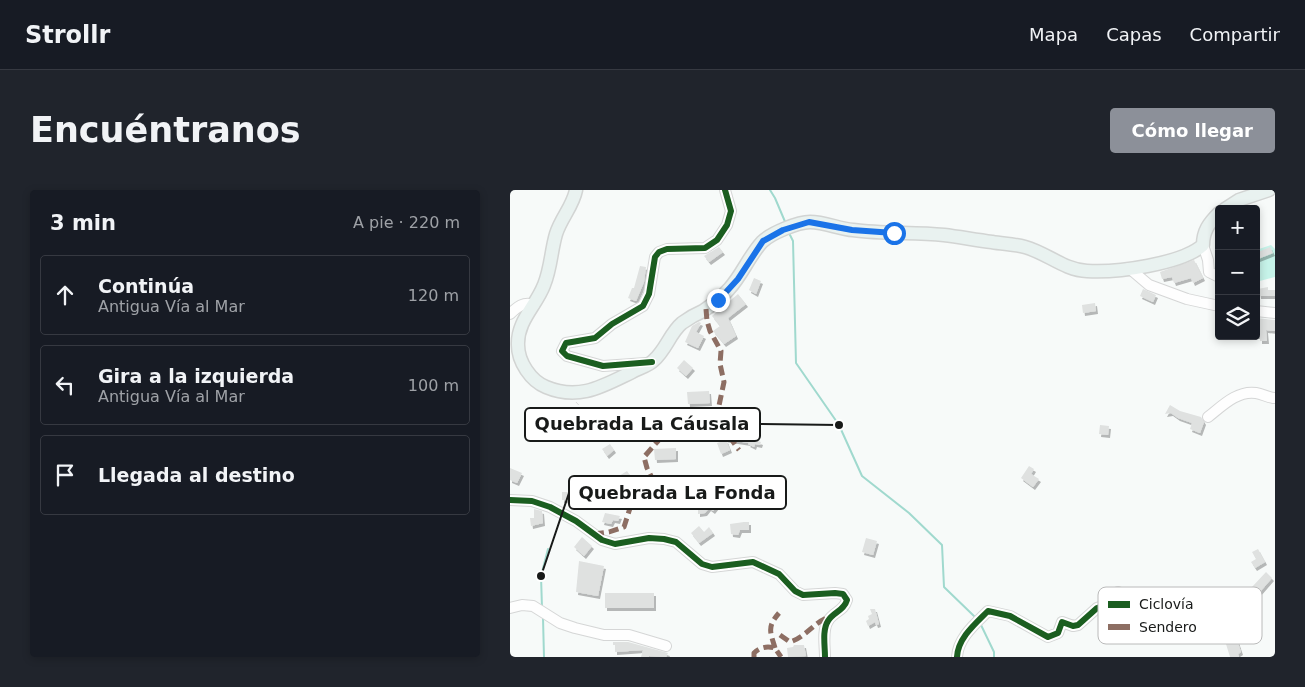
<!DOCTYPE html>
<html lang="es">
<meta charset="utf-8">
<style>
body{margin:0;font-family:"DejaVu Sans",sans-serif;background:#20242c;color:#f1f3f6}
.controls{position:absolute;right:15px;top:15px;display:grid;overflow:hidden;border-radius:5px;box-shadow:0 2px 8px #0003}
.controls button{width:45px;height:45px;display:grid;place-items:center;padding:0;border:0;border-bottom:1px solid #363941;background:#171b24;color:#f1f3f6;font:25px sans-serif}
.stop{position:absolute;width:15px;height:15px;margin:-11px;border:4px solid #1a73e8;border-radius:50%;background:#fff}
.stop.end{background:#1a73e8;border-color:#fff;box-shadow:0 1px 5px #0008}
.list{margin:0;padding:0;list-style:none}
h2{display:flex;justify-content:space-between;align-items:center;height:65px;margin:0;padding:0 20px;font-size:21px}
h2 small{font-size:16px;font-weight:400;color:#9ea1a6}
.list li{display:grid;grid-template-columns:32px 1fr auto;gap:15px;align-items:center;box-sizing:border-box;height:80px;margin:0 10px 10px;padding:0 10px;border:1px solid #363941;border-radius:5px}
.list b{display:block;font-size:19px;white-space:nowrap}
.list p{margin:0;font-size:16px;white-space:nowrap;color:#9ea1a6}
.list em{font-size:16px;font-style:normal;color:#9ea1a6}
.icon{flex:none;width:28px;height:28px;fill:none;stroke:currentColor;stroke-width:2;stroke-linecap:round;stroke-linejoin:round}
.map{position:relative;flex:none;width:765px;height:467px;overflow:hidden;border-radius:5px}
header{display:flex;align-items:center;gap:30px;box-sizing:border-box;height:70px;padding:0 25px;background:#171b24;border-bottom:1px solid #363941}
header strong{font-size:24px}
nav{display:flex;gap:28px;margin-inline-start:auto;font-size:18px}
.intro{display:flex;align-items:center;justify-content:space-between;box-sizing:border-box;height:120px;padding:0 30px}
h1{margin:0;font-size:35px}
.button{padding:12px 22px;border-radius:5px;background:#8c9099;color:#fff;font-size:18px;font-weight:700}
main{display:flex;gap:30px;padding:0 30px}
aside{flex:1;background:#171b24;border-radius:5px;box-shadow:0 2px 8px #0003}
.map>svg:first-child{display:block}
.green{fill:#c6f3e9}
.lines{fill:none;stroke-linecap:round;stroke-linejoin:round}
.stream{stroke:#a0d9ce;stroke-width:2}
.building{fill:#dfe1e0;filter:url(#shadow)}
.minor-casing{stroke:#d5d6d6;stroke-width:12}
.major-casing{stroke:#d2d4d3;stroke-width:15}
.path{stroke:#dadbdb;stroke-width:1;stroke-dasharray:4 4;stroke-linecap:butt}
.minor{stroke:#fefefe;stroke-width:10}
.major{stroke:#e9f2f0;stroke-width:12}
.quiet{stroke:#8d6e63;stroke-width:5;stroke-dasharray:10 5;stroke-linecap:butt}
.cycleway-casing{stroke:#fff;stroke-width:9}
.cycleway{stroke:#1b5e20;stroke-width:6}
.route{stroke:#1a73e8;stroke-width:6}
.key{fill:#fff;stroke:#bababa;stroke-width:1}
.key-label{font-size:14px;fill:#181a19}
.leader{fill:none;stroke:#181a19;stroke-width:2}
.callout-dot{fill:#181a19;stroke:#fff;stroke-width:2}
.callout{fill:#fff;stroke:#181a19;stroke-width:2}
.callout-label{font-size:18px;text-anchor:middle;font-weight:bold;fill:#181a19}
</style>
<header>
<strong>Strollr</strong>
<nav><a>Mapa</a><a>Capas</a><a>Compartir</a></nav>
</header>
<div class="intro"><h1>Encuéntranos</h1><a class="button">Cómo llegar</a></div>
<main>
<aside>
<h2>3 min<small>A pie · 220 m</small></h2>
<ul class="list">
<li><svg class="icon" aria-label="ahead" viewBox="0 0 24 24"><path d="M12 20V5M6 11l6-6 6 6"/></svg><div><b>Continúa</b><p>Antigua Vía al Mar</p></div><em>120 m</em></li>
<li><svg class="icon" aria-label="left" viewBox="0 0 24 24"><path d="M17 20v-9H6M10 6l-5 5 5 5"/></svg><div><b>Gira a la izquierda</b><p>Antigua Vía al Mar</p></div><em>100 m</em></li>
<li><svg class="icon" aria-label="arrive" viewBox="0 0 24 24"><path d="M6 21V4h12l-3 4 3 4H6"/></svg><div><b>Llegada al destino</b></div></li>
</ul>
</aside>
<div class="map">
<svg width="765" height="467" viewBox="0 0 765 467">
<defs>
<filter id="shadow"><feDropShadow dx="2" dy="3" stdDeviation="0" flood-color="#0004"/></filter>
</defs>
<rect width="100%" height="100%" fill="#f7faf9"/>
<path class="green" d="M761,55l4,4v28l-19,5v-32z"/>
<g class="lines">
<path class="stream" d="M260,0l5,8 11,26
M279,43l4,8 3,122 43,62 23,51 47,37 33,32 2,42 31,30
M32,418l-1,-32 7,-27
M33,428l1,39
M471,435l13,27v5"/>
</g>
<path class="building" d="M209,57l4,5 -14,10 -5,-6z
M760,57l3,6 -15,6 -2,-6z
M684,70l9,18 -10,5 -2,-5 -17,5 -2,-6 -10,2 -2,-7z
M130,76l6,1 -2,15 -8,19 -8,-3 4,-10h2z
M244,88l7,3 -5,13 -7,-4z
M758,97v3h7v6h-16l-1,-7z
M633,99l13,6 -3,7 -13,-6z
M228,104l8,10 -18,14 8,18 -12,8 -11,-13 7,-5 -8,-10z
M585,113l1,8 -13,2 -1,-8z
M746,128l19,2v11l-9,-1 1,11h-7v-5h-4z
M189,132l2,1 -5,9 8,4 -6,12 -13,-6 7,-16z
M174,170l9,8 -7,8 -9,-8z
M199,201l1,12 -22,1 -1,-12z
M660,215l10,6 21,6 3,5 -4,11 -10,-4 2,-6 -14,-5 -7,-5 -6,1z
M590,235l9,1 -1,9 -9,-1z
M212,236l9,14 2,-14 11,1 -1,9 18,6 -1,3 -5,-1 -1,3 -6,-3 1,-1 -26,-4 -7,-9z
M216,250l4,10 -9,4 -4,-11z
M100,254l4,6 -7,6 -5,-7z
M166,258v11l-21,1 -1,-11z
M519,276l5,3 -3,5 8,5 -6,8 -12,-9z
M0,278l12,5 -5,10 -7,-3z
M117,281l5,7 -8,5 -5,-7z
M61,298l7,1v12l-16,-1v-8h8z
M200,311l7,5 -4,5 -4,-3 -4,5 -7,1v-8l3,-1v-2z
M24,319l8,2 1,12 -12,3 -1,-8h4z
M95,323l15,3 -2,5 -5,-1 -2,4 -9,-2z
M234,332h5v8h-9l-2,5 -7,-1 -1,-10z
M189,336l5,6 5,-5 4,6 -14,10 -8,-10z
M72,347l10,9 -8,10 -10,-9z
M356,348l11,3 -4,14 -11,-3z
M748,359l7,13 -10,6 -4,-6 5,-3 -4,-7z
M69,371l25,5 -6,30 -22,-4z
M756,382l6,6 -13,15 -7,-6z
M95,403h49v15h-49z
M360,419h5l4,15 -3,1 -1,-3 -7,4 -2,-5 3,-2 -1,-3 4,-2z
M727,450l4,12 -3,2 1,3h-9l-4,-13z
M103,452h15l40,11 -2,4 -17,-1v1h-8l2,-7 -28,2v-7h-2z
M284,455h10l2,11 -18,1 -1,-9 6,-1z"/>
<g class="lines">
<g class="minor-casing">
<path id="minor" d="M693,55l5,15 1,12 10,5
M619,78l20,17 38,14 32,7
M746,121l19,2
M0,124c7,-7 14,-13 24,-9
M136,173l-43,3 -36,-10 -5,-5 4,-8 29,-5 17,-14 31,-18 6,-12 6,-37 4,-5 8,-3 38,-1 12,-8 10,-15 4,-14 -6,-21
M698,227c13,-10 29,-27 48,-24 7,1 12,5 19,5
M0,310l22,1 18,6 26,14 26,19 13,4 34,-6 15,1 12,3 26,22 10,3 41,-5 26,12 16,17 8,4 32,-2 8,1 4,6c-3,11 -14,12 -19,21 -6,9 -3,25 -3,36
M0,418l12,-3 11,1 27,17 15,5 29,7h25l37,11
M447,467c1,-19 18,-33 31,-46l22,5 38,21 10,-4 4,-11 11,4 5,-1 19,-17 12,-4 8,-6 1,-6"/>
</g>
<g class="major-casing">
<path id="major" d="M66,0c-3,16 -15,28 -20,44 -5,17 -5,34 -12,51 -8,21 -27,36 -26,60 0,17 13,36 28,42 33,14 57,-1 86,-15 7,-4 16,-6 21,-11 13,-11 17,-28 29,-38 7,-5 14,-9 21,-12 9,-6 19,-14 26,-22 13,-14 20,-33 33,-47 9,-9 36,-20 48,-20 15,0 29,7 43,8 30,4 61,2 91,5 16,2 32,5 48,7 11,2 22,2 33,5 22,6 39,23 62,24 29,2 95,-7 116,-26 0,-14 6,-22 16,-32
M715,19l14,-9 30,-10"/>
</g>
<path class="path" d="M66,212l9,10c5,-2 11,-4 16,-4 13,-1 47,12 53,24l4,2"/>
<use href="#minor" class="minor"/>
<use href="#major" class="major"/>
<path class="quiet" d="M196,119l1,12 3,10 11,20 -1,13 4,18 -7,33c8,11 13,24 22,35
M84,344l15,-2 15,-5 7,-22 24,-15 1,-4 -9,-18 -3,-11 14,-16v-7
M270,445l10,7c16,-5 24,-20 39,-25
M265,458c-5,-17 -8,-21 4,-35
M244,467v-4c6,-6 13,-7 21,-5l6,9"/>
<g class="cycleway-casing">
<path id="cycleway" d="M142,172l-49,4 -36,-10 -5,-5 4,-8 29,-5 17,-14 31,-18 6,-12 6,-37 4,-5 8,-3 38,-1 12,-8 10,-15 4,-14 -6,-21
M0,310l22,1 18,6 26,14 26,19 13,4 34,-6 15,1 12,3 26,22 10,3 41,-5 26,12 16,17 8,4 32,-2 8,1 4,6c-3,11 -14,12 -19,21 -6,9 -3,25 -3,36
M447,467c1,-19 18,-33 31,-46l22,5 38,21 10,-4 4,-11 11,4 5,-1 19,-17 12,-4 8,-6 1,-6"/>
</g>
<use href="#cycleway" class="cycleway"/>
</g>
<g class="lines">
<path class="route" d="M208,110l9,-9 11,-12 25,-38 20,-11 26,-8 43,8 42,3"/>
</g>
<rect x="588" y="397" width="164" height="57" rx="8" class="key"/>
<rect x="598" y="411" width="22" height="7" fill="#1b5e20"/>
<rect x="598" y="434" width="22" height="6" fill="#8d6e63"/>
<g class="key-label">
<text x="629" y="419">Ciclovía</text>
<text x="629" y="442">Sendero</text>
</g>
<path class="leader" d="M329 235L250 234M31 386L59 303"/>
<g class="callout-dot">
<circle cx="329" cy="235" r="5"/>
<circle cx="31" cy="386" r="5"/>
</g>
<g class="callout">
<rect x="15" y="218" width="235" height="33" rx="5"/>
<rect x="59" y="286" width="217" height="33" rx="5"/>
</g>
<g class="callout-label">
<text x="132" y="240">Quebrada La Cáusala</text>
<text x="167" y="309">Quebrada La Fonda</text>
</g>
</svg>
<div class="controls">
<button>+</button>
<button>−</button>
<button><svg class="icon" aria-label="layers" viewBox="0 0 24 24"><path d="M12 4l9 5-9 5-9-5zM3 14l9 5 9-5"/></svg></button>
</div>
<div class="stop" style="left:384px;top:43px"></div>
<div class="stop end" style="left:208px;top:110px"></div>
</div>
</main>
